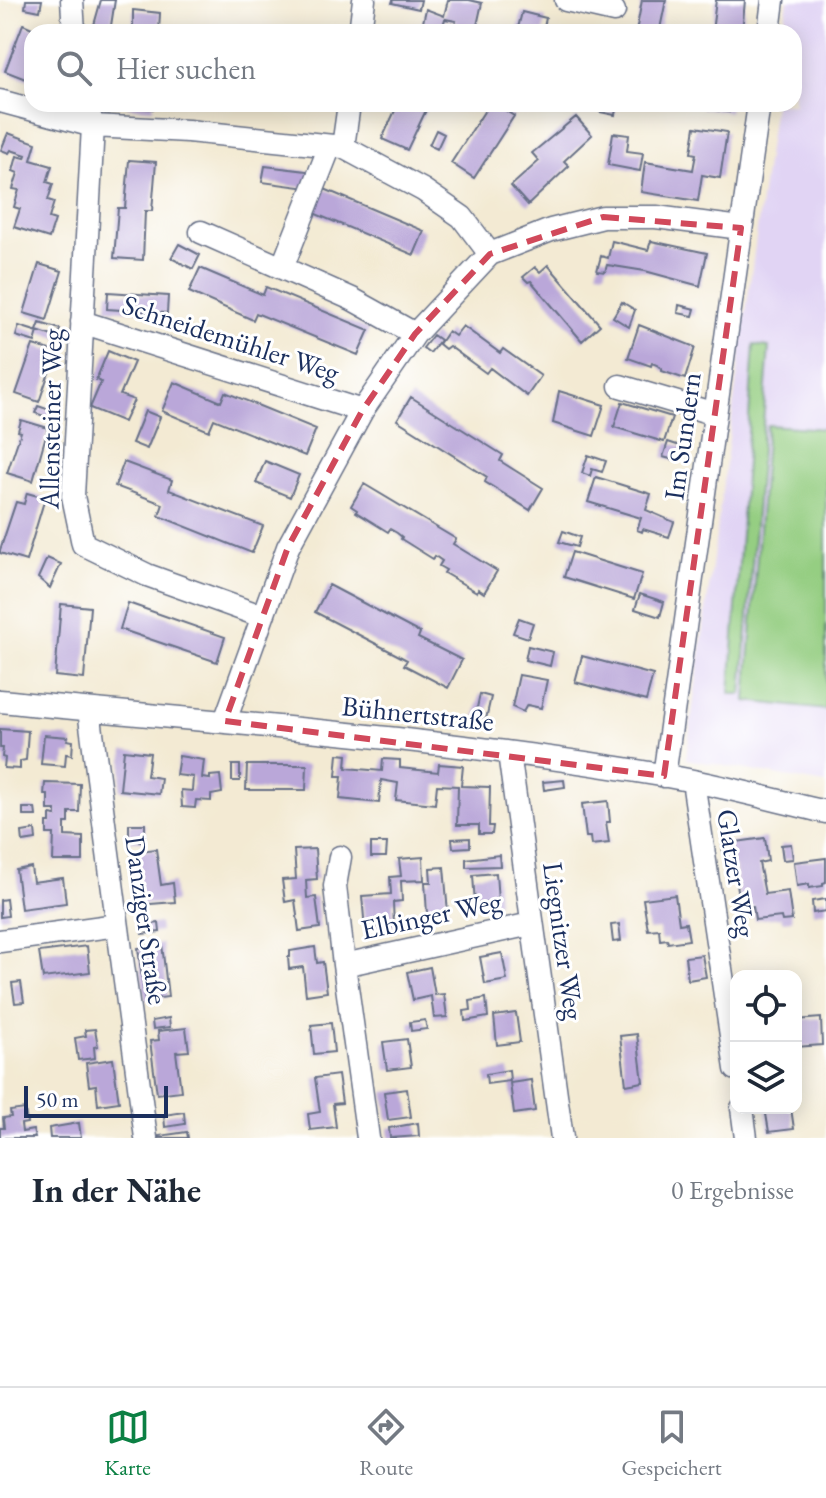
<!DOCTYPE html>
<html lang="de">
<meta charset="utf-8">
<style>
body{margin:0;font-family:"EB Garamond",serif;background:#f6f6f7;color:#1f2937}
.controls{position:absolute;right:24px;bottom:24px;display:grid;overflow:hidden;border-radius:16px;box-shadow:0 4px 20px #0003}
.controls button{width:72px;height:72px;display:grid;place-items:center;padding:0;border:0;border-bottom:2px solid #e0e1e3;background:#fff;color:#1f2937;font:40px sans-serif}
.scale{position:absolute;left:24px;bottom:20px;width:144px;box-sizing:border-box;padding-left:8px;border:4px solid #1b2f5e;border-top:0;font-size:22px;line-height:28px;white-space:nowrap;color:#1b2f5e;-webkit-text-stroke:6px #fff;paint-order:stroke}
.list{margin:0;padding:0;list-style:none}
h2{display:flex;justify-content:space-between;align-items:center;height:104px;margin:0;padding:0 32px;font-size:34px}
h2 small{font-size:26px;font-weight:400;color:#747a83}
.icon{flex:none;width:44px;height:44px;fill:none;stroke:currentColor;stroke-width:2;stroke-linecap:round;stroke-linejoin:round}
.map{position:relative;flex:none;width:826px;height:1138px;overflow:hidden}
.search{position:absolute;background:#fff;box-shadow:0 4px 20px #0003;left:24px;right:24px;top:24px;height:88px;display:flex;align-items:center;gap:20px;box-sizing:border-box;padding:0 28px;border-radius:24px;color:#747a83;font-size:30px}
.sheet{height:248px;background:#fff}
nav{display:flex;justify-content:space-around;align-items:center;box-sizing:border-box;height:112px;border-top:2px solid #e0e1e3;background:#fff;font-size:22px;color:#747a83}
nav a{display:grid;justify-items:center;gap:4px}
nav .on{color:#0b8043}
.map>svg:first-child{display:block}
.built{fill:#e1d4f4}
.green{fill:#95ce82;stroke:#587e70;stroke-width:2}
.building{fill:#baa7d9}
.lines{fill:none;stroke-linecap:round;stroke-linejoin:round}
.minor-casing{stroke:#677087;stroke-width:25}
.minor{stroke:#fff;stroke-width:22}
.marked{fill:none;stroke:#d1495b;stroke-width:6;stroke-dasharray:16 10;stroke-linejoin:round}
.labels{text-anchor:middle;stroke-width:6;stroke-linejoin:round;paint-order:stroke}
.street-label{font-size:28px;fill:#1b2f5e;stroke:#fff}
</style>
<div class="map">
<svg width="826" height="1138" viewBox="0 0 826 1138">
<rect width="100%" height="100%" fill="#fff"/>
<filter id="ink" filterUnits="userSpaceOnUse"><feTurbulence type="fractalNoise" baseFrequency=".0125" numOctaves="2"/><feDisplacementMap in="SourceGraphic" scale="16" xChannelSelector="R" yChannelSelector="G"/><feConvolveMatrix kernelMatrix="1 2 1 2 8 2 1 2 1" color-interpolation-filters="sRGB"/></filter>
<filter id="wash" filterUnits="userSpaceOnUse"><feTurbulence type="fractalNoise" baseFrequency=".006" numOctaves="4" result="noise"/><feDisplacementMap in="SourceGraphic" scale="32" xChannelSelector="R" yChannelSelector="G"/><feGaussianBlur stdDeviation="1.8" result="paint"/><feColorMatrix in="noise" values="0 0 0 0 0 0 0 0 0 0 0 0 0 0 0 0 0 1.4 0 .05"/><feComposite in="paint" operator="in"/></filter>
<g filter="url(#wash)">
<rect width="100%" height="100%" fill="#f3ead3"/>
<path class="built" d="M788,0h38v784l-140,-25 88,-655h20v-72h-11z"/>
<path class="green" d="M754,345l15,2 -27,347h-12z
M767,425l59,4v281l-80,-9z"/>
<g id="blocks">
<path class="building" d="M26,0h16l-2,11 -15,-3z
M101,0h14l-5,32h-18z
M393,0h28l-2,9 -27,-6z
M448,0h21l13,3 -6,27 -21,-5 1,-4 -11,-2 -4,13h-10l1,-3 -10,-2 4,-18 18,7z
M642,0h24l-6,29 -7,-1 -1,4h-16z
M716,0h29l-3,32h-30z
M133,10l27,3 -1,19h-26z
M522,12l24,6 -3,14h-26z
M23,24l18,8h-9v39l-4,9 -23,-9z
M127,104h26v5l-26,-2z
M398,104h31l-22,46 -25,-11z
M489,104h6l19,12 -40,62 -23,-15z
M602,104h15l-2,11 -15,-3z
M701,104h29l-1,8 -28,-4z
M576,117l16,18 -28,26 5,5 -41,39 -17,-19 28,-25 -7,-8z
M695,127l32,5 -7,46 -18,-3 -4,26 -57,-9 4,-30 48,8 3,-16 -5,-1z
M436,130l8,4 -7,15 -8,-4z
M8,133l28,10 -5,17 21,6 -5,16 6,2 -5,16 6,2 -5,16 6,2 -6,18 -35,-11 6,-18 -6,-2 5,-17 -6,-1 5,-16 -5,-2 4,-15 8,2 1,-3 -15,-5 -2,3 -8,-3z
M613,133l16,2 -2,16 16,2 -3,18 -32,-6z
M129,160l27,2 -4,49h-7l-2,49 -29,-2 4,-50h7z
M265,166l50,6 -8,16 -45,-6z
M322,188l102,43 -10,24 -103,-43z
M612,241l36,9 3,-9 56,12 -7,33 -55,-15 -38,-6 -2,7 -8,-1 4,-15 7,2z
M179,244l21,11 -7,14 -22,-11z
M39,264l23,7 -15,49 -23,-7z
M548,265l52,60 -18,16 -51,-60 -3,1 -5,-5 12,-10 5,5z
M200,268l63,27 3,-8 103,43 -11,25 -102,-42 -3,7 -64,-28z
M108,292l60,4 -1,17 -60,-4z
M622,302l13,8 -6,17 -16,-10z
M679,305l16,4 -2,7 -15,-3z
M40,323l20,6 -2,9 -21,-7z
M639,325l56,22 -10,32 -23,-8v-2l-5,-4 -5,-2 -1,3 -23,-8z
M19,326l19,6 -3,10 -19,-6z
M463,326l37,27 3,-4 38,27 -14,20 -37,-28 -4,5 -37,-27 -4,3 -6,-5 9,-13 7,5z
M433,335l7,5 -10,13 -7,-5z
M33,345l23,7 -17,50 -23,-8z
M108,351l26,11 -14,33 14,5 -10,22 -34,-14 11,-26 -5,-2z
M174,382l47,20 4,-10 91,37 -11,27 -91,-37 -5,12 -47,-20z
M559,391l45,14 -10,31 -41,-13z
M411,397l92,58 -3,6 43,27 -13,22 -45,-28 2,-5 -90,-57z
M622,402l50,15 -8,25 -50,-15z
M38,406l15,5 -3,7 -15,-5z
M145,411l15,6 -13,32 -15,-6z
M21,420l27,8 -15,53 -26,-8 14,-41 -3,-1z
M668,442l15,5 -5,14 -15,-4z
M588,455l18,6 -4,11 -10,-3 -2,7 -8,-3z
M265,461l34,14 -9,22 -34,-14z
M124,462l48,18 -3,10 94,36 -11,27 -93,-37 4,-12 -48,-18z
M596,477l55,17 -5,16 28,12 -5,15 -26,-8 -1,3 -5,-2 4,-12 -53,-16z
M364,484l92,55 -3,5 44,27 -13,22 -6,-4 -1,3 -33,-19 2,-3 -7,-4 3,-5 -7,-5 -2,3 -32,-20 1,-2 -5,-4 -7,-4 -2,3 -32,-20 1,-2 -6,-4z
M27,493l18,5 -19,63 -26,-8v-3l16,-48 8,2z
M563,531l17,6 -3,10 -18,-5z
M572,552l70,22 -8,25 -70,-22z
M47,558l14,6 -11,24 -12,-10z
M329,585l91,48 -2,5 44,22 -14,28 -44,-23 3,-5 -92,-48z
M640,594l24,8 -4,15 -25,-8z
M128,603l97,34 -8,25 -97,-33z
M61,604l29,3 -6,72 -29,-3z
M519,618l14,5 -5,15 -15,-5z
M528,646l25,6 -3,14 -25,-6z
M582,656l71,19 -7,26 -71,-19z
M519,675l28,5 -6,28 -14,-3 -4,7 -11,-5z
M480,694l11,3 -5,22 -11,-2z
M0,729l28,2 -2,29 -6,1v8l-16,-1 1,-10 -3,-1 1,-9h-3z
M44,735l24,2 -1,3 6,1 -1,14 -6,-1 -1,12 -24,-2z
M124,750l26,3 -3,23 14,2 -2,16 -39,-4z
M338,754l9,1 -1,13 36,3 1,-12 17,1v8l38,4 1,-8 24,2 -2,20 29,1 -1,39h4l-1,8h-13v-9h-22l1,-39 -21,-1 -2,19 -39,-4 2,-17 -17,-3 -2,23 -39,-4 2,-23h-6z
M179,756l25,4 -2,18 8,1v-3l10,-1 2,18 -11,2v6l-15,-1 -1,8 -13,-1 -1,-17 11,1 1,-14 -17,-2z
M232,765h8v16h-8z
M247,765h60l-1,25h-60z
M564,780l1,7 -21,3 -1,-8z
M45,783l35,1 -1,28h-10v11h-4v13l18,1v24h-30l1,-27h-7v-11h3v-8l6,1v-6h-8v-15h-4z
M608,801l2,21h-4l3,21 -18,2 -1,-8h-4l-4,-33z
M23,808h12l1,8h-13z
M129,824h16v17h-16z
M35,830l1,10 -13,2 -1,-10z
M470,838v9l-17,1 -1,-9z
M765,838l3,23 -9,2 6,31 23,-3 4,29 -10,1 -1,-4 -26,3 -2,-14 -13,1 -5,-41 -10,1 -3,-23z
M371,843h16l-1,14h-15z
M791,844l2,15 -10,1 -2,-15z
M156,849l5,36 12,-2 2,19 -37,3 -7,-53z
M315,849l2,30 -11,1 1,18 9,-1 4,31 -21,3 -4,-31 -10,2 -3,-22 14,-1 -2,-29z
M499,855l1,11 -34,1v-8z
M423,857l1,23 -23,1 1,20 -9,1 1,24 -29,3 -3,-33 29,-2 -1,-17 11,-1 -2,-17z
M826,858v24l-3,1v3l-14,2v-4l-12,2 -3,-24z
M31,867l2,15 30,-4 3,25 -45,6 -5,-39z
M444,867l4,46 -21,1 -2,-32h6l-1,-14z
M496,873l2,29 -23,2 -2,-29z
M675,895l4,29 7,-1 3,17 -21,3 -1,-4 -7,1 -1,-11 -11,1 -5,-31z
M6,899l2,17 -8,1v-17z
M826,899v12l-13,2 -1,-12z
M159,923l1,9 -18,2 -1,-8z
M619,924l2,17 -8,1 -2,-17z
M162,944l6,53 -23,3 -7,-52z
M87,946l3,26 -47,6 -4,-26z
M315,947l2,16 6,-1 4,30 -21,3 -3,-28 -14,2 -1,-12h2v-6z
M502,953l5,27 -22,4 -5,-27z
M702,955l4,22 -18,3 -3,-23z
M430,967l5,28 9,-1 3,23 -13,1 -3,-22 -18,4 -6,-28z
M21,982l3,20 -9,1 -3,-20z
M486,998l2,19 -23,4 -1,-10 7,-1 -1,-9z
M516,1013l4,29 -23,3 -3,-29z
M169,1018l1,9 -17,2 -1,-8z
M821,1018l1,27 -26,2v-27z
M425,1020l2,9 -16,2 -1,-9z
M331,1023l3,29 -20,2 -3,-29z
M186,1028l3,23 -13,1 5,39 -24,3 -7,-53 9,-1 -1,-9z
M95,1029l3,17 -4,1 1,11 -17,2 -3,-22 11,-2 -1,-6z
M637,1034l6,48 -17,3 -6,-49z
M407,1039l4,28 -24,3 -4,-28z
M113,1059l6,43 -21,3 -2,-20 -7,1 -3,-23z
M509,1070l1,11 -23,3 -1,-10z
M338,1075l4,28 -9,1 3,23 -26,3 -2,-16 12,-2 -5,-34z
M531,1080l4,31 -21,3 -4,-31z
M407,1089l4,28 -23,3 -4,-28z
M765,1108h26l3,21 -25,3z
M25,1109l2,14 -6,1 1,8 11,-2 2,8h-35v-10h4l-1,-10 8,-1 -1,-6z
M184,1112l1,12 -20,3 -1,-12z
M79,1123l2,15h-31l-1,-10z
M418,1123l1,13 -29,2 -1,-10z
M187,1132l1,6h-29v-2z"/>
</g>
</g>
<g filter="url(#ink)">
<use href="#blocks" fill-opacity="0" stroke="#677087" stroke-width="2"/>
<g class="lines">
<g class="minor-casing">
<path id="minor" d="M72,0l2,32
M566,0l48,11
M360,32l4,-32
M769,32l4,-32
M0,101l93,25 95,5 155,16 80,43 39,27 28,37
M86,104l7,22 -20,370 10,48 64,31 114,41
M343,147l6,-43
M201,232l151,67 63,35
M282,268l48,-122
M82,322l280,89
M620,386l95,28
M0,701c222,22 447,37 667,75 53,9 106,24 159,36
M89,710l57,428
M225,721l63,-174 74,-136 53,-77 75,-80 61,-24 52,-13h53l85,11
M509,753l53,385
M664,776l95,-672
M693,781l43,288
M340,857l-5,29 9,79
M0,941l117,-16
M742,1108l4,30
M368,1138l-24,-173 187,-41"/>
</g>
<use href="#minor" class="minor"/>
</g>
</g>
<path class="marked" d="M603,217l138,11 -77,548 -439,-55 63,-174 74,-136 53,-77 75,-80z"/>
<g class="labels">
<g class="street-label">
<text transform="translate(231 338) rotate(18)" y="10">Schneidemühler Weg</text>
<text transform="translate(50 419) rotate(-89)" y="10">Allensteiner Weg</text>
<text transform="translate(682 436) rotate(-82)" y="10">Im Sundern</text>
<text transform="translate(418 713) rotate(6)" y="10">Bühnertstraße</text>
<text transform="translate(737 873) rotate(81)" y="10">Glatzer Weg</text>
<text transform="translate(431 915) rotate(-12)" y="10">Elbinger Weg</text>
<text transform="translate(147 920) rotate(82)" y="10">Danziger Straße</text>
<text transform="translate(564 941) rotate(82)" y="10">Liegnitzer Weg</text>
</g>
</g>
</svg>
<div class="controls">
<button><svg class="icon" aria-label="locate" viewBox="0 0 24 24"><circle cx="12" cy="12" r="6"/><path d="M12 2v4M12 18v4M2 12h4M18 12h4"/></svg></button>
<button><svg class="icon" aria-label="layers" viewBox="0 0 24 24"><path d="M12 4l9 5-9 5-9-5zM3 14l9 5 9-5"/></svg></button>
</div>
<div class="scale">50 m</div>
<div class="search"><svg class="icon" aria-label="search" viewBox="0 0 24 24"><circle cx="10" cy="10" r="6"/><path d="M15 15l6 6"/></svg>Hier suchen</div>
</div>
<section class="sheet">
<h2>In der Nähe<small>0 Ergebnisse</small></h2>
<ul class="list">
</ul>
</section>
<nav>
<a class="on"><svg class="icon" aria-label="map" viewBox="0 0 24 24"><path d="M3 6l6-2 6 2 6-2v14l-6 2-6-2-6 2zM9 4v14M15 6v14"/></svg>Karte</a>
<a><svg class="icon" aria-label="directions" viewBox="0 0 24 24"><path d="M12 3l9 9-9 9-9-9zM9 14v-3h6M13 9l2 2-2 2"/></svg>Route</a>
<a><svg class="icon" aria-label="saved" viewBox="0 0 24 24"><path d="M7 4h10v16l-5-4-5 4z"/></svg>Gespeichert</a>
</nav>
